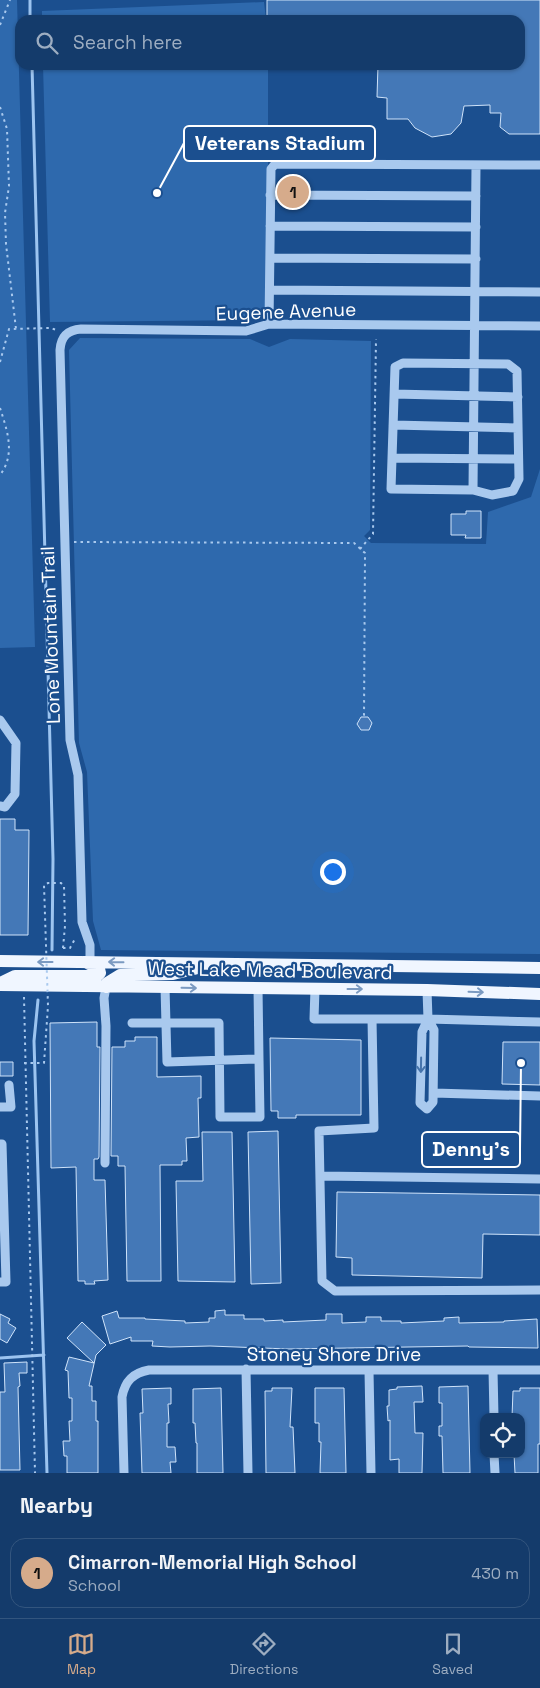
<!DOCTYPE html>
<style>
body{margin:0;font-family:"Space Grotesk",sans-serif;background:#1d4271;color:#f1f3f6}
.controls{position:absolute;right:15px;bottom:15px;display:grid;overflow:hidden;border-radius:10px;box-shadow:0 1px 4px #0004}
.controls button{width:45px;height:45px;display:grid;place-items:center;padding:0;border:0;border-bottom:1px solid #33557e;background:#143b6b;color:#f1f3f6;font:25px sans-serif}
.you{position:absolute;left:332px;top:871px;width:18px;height:18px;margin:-12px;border:4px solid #fff;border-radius:50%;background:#1a73e8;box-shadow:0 0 0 8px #1a73e833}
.badge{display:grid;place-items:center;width:32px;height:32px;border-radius:50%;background:#d6ab8b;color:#111;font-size:16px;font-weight:700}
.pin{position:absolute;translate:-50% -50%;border:2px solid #fff;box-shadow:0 1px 5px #0006}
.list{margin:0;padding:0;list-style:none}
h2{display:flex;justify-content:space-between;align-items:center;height:65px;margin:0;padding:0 20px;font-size:21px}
h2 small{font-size:16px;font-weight:400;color:#9dadc1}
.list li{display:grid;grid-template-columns:32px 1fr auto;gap:15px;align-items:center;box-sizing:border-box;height:70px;margin:0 10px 10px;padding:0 10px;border:1px solid #33557e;border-radius:15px}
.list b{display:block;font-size:19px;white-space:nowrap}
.list p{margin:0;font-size:16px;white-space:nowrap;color:#9dadc1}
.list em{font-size:16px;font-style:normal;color:#9dadc1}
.icon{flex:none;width:28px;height:28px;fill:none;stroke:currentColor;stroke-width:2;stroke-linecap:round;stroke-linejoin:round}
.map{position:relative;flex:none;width:540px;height:1473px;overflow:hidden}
.search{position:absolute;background:#143b6b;box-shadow:0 1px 4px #0004;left:15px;right:15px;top:15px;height:55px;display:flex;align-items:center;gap:12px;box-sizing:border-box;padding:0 18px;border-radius:15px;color:#9dadc1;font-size:19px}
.sheet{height:145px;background:#143b6b}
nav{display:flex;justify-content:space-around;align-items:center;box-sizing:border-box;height:70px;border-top:1px solid #33557e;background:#143b6b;font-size:14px;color:#9dadc1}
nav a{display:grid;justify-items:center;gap:2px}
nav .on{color:#d6ab8b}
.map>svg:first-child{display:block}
.green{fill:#2e69ad}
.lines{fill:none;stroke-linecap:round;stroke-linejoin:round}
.stream{stroke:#9cc4f0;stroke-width:3}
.building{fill:#4478b7;stroke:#cfe3fa}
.path{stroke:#a9c9ee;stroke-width:2;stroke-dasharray:2.5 4;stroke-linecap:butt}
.minor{stroke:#a9c9ee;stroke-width:9}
.major{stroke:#f0f6ff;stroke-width:12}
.path-bridge{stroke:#a9c9ee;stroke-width:2;stroke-dasharray:2.5 4;stroke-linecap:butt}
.oneway{stroke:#7b9ac1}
.oneway2{stroke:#4674ac}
.labels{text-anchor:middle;stroke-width:4.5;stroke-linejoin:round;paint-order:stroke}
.street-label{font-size:19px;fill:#fff;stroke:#1b4f8f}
.leader{fill:none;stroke:#fff;stroke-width:2}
.callout-dot{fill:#fff;stroke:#1b4f8f;stroke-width:2}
.callout{fill:#1b4f8f;stroke:#fff;stroke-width:2}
.callout-label{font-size:20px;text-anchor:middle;font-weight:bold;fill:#fff}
</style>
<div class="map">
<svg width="540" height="1473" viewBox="0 0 540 1473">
<rect width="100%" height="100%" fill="#1b4f8f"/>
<path class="green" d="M0,0h17l18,647 -35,1z
M264,2l2,18h-224v-9z
M43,65h225v255l-218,2z
M80,338l170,1 19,8 21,-8 81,2 -1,189 -6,6 7,7 115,1 2,-32 43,-15 9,-28v485l-439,-4 -8,-29 -6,-149 -8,-29 -10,-393z"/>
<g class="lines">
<path class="stream" d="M30,0v20
M32,65l21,794 -1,91
M38,1000l-4,41 13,432
M0,1358l44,-3"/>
</g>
<path class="building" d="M267,0h273v134h-31l-9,-7 1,-14h-11v-8l-26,1 -3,17 -10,11 -19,3 -17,-9 -7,-9h-21v-21l-10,-1 1,-32h142v-45h-253z
M466,511h15v27h-16l1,-3h-15v-21h15z
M361,717h7l4,6 -3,7h-8l-4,-6z
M0,819h15v11h14l-1,105h-28z
M97,1022v25h3l-1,110 -1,2h-4v21h11l3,100 -14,1 1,3h-10v-3h-7l-2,-114 -25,1 -1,-145z
M135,1037h22v40l44,-1v22h-3l1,39 -13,1 1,23h-5v4h-22l1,116h-34l-2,-115h-7v-10h-7l1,-109h13v-6h10z
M270,1038l91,2v75h-65v3h-18v-7h-7z
M503,1042h37v43l-38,-1z
M0,1062h13v14h-13z
M278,1131l3,152 -30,1 -3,-152z
M202,1132h30l3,150 -57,-1 -2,-100h27z
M337,1192l203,3v40l-57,-1 -1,44 -130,-3v-17l-16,-1z
M225,1310v5h19v4h20v2l19,-1v2l43,-2v-6h16v9l24,-1v-5h15v4h20v2l43,-2v-3l15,-1v6l45,-1v-1l33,-2 1,29 -69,-1 -1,-1 -180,3 -78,-3 -40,1 -18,-1 1,-5h-22v-4l-21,7 -8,-28 15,-5 2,7h26v1l40,2v2l24,-1v-4h6v-7z
M0,1314l10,5 -2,4 8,5 -9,15 -7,-4z
M82,1322l24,23 -10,10 -7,31h3v15h4v20h2v52h-31v-17h-3l-1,-15h7l-1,-20h3v-23h-3l-1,-27 -3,-1 4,-13 25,6 -27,-25z
M27,1362v11h-8l1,13 -2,1 2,83h-20v-78h5l-1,-29z
M422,1386l1,16h-9l1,31h8l-1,40h-23v-14l-9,1v-40l-2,1 -1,-15h2v-16l8,-1v-2z
M468,1386l2,87h-27l-1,-37h-3v-10h3v-23h-3v-16z
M171,1388v16h-3l1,19h-2v24h8l1,15h-6l1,11h-29l-2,-60h3l-1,-24z
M221,1388l2,85h-26v-30h-1l-1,-20h-2v-34z
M272,1388h20l-2,39h3l2,46h-29l-1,-82h7z
M315,1388h29l2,85h-26l1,-31h-2v-19h-4z
M520,1388h20v56h-2v29h-23l-1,-19h7v-37h-9l1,-26h7z"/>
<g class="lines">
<path class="path" d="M0,25l10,-25
M0,107l7,22 2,57 -4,27 1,31 10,85
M0,362l9,-33 41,-1 7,2
M0,408c7,22 16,46 0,67
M74,542l280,1 11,10 -1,164
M360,549l13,-15 3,-195
M63,948h7l6,-11
M24,997l11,476"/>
<path class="minor" d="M270,195l206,1
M270,226l206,1
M270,258l206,1
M270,290l270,2
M269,324l2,-155 4,-5 265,1
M394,394l124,3
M393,425l125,3
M392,458l126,1
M473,490l-82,-1 4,-122 8,-4 105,1 9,7 2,108 -6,12 -21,4 -19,-5 3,-324
M0,720l16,23 -1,51 -10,13 -5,-1
M90,962v-17l-8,-23 -4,-147 -8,-35 -10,-390c1,-14 8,-20 21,-21l165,2 23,-7 271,2
M165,987l2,75 92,-3 -1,-71
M315,989l-1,30h114l112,3
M427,990l1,29 -6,13 -2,71 7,6 6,-7 1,-72 -6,-11
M372,1019l2,109 -55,3 3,150 13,10 205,-1
M132,1023h87l1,94h40l-1,-58
M434,1093l106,3
M0,1107h11l-2,-22
M0,1144h2l4,138h-6
M105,1163l1,-137 -2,-28 2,-11
M320,1176l220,3
M246,1369l2,104
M493,1370l1,47
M369,1371l2,102
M494,1454l1,19
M124,1473l-2,-76c3,-16 11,-24 27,-27h391"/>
<path class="major" d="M0,961l540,7
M0,983l15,-7h82l3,-3 -1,-4 -14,-7
M0,985l427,5 113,4
M106,987l1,-4 13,-8 53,-1 25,-6"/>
<path class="path-bridge" d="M24,1063h20l4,-57 -4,-121 4,-2h13l3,3 1,40 -2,22"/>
</g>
<defs><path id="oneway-shaft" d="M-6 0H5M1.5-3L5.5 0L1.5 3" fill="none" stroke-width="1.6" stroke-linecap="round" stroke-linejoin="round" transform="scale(1.25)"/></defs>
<g class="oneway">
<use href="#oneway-shaft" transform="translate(45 962) rotate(-180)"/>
<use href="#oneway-shaft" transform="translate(116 962) rotate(-179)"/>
<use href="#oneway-shaft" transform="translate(189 988) rotate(1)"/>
<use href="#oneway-shaft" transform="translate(355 989)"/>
<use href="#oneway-shaft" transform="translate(476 992) rotate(2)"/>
</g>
<use class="oneway2" href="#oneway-shaft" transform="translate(421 1065) rotate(91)"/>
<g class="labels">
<g class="street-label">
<text transform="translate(286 311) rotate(-2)" y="7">Eugene Avenue</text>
<text transform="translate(50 635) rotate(-92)" y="7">Lone Mountain Trail</text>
<text transform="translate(270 970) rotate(1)" y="7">West Lake Mead Boulevard</text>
<text x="334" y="1361">Stoney Shore Drive</text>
</g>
</g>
<path class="leader" d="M157 193L184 143M521 1063L520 1149"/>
<g class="callout-dot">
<circle cx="157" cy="193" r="5"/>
<circle cx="521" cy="1063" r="5"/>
</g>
<g class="callout">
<rect x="184" y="126" width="191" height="35" rx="5"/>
<rect x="422" y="1132" width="98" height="35" rx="5"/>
</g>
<g class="callout-label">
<text x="280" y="150">Veterans Stadium</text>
<text x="471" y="1156">Denny's</text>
</g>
</svg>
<div class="controls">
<button><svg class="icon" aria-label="locate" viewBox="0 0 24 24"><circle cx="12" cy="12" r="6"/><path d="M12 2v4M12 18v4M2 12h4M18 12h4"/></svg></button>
</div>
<div class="you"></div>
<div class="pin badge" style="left:293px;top:192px">1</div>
<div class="search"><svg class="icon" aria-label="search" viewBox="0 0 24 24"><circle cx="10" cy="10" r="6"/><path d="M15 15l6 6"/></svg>Search here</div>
</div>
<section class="sheet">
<h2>Nearby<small></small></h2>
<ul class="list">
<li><span class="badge">1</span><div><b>Cimarron-Memorial High School</b><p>School</p></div><em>430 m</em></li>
</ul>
</section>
<nav>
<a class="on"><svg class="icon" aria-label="map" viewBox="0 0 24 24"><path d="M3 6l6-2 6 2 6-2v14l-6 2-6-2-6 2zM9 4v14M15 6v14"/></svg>Map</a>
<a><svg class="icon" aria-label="directions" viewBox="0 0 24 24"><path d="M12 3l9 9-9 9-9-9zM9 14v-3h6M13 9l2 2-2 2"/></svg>Directions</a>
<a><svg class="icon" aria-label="saved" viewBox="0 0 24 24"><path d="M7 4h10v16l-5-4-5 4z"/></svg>Saved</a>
</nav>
